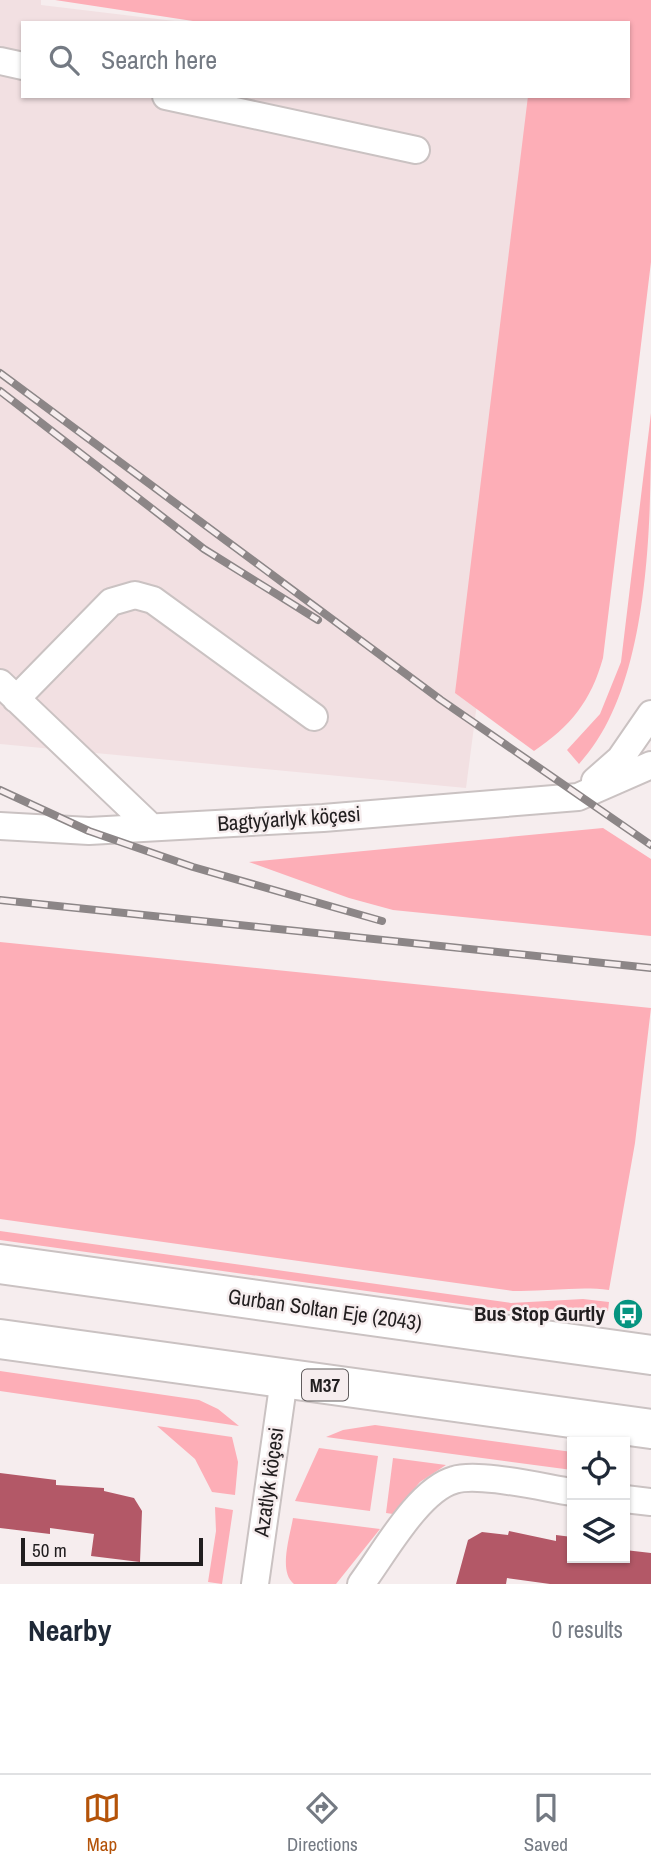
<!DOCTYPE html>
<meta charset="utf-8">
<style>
body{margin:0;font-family:"Archivo Narrow",sans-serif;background:#f6f6f7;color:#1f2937}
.controls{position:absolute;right:21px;bottom:21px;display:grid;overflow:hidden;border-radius:0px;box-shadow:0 2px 5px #0004}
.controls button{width:63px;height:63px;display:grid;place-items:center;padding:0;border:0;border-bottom:2px solid #e0e1e3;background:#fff;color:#1f2937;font:35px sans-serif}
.scale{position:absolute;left:21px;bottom:18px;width:182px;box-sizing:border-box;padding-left:7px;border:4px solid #211e1f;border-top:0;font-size:19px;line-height:24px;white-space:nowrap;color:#211e1f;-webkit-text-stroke:5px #f6edee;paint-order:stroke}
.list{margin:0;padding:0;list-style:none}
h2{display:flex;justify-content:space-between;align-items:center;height:91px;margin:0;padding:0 28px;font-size:30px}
h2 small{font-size:23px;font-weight:400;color:#747a83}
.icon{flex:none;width:38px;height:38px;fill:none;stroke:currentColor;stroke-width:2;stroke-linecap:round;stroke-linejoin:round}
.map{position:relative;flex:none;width:651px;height:1584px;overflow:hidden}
.search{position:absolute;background:#fff;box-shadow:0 2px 5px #0004;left:21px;right:21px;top:21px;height:77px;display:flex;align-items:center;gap:18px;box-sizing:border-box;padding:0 24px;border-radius:0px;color:#747a83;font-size:26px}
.sheet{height:189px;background:#fff}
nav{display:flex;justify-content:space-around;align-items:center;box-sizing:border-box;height:98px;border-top:2px solid #e0e1e3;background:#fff;font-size:19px;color:#747a83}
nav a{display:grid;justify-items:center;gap:4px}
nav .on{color:#b45309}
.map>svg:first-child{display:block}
.built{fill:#f2e0e2}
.green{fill:#fdaeb7}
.building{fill:#b35867}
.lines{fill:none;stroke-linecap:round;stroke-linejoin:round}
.minor-casing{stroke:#cac2c2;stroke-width:30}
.highway-casing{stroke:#cac2c2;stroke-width:42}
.minor{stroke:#fff;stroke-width:26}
.highway{stroke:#fff;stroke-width:38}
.rail-casing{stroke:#8c8687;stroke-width:8}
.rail{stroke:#f6edee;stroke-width:5;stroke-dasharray:16;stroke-linecap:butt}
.labels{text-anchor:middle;stroke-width:5;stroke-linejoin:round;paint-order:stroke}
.shield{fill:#f6edee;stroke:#615c5d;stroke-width:2}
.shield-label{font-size:19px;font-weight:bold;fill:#211e1f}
.street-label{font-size:21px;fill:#211e1f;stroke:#f6edee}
.poi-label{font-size:21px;font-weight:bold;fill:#211e1f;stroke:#f6edee;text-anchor:end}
</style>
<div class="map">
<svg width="651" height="1584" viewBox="0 0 651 1584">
<rect width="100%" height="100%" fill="#f6edee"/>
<path class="built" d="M0,0h41v5l150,18h-168v73h533l-90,692 -466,-44z"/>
<path class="green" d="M55,0h596v262l-48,396c-12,43 -32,68 -69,93l-79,-58 73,-597h100v-73h-422z
M651,413c0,110 0,274 -72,351l-12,-14 33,-36 21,-52z
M603,828l48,31v77l-258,-26 -44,-12 -100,-36z
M0,942l651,66 -16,135 -26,147c-32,-4 -63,2 -96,1l-513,-72z
M0,1231l511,72 72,-4 26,3 -1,9 -25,-3 -73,3 -510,-71z
M0,1371l199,29 19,9 21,17 -239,-35z
M375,1425l197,27v18l-246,-33 17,-7z
M157,1426l75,11 6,25 -3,33 -23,-3 -17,-33z
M319,1448l59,8 -8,55 -75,-10z
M393,1458l53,7 -26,17 -27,32 -7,-1z
M215,1507l18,3 -11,74 -14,-2 8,-51z
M293,1518l87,11 -44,55h-42c-16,-12 -4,-48 -1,-66z"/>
<path class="building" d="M0,1473l56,7v5l48,3v3l30,7 8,13 -2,51 -49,-6 3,-22 -44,-6v6l-50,-6z
M509,1531l47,10v-6l16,2v21h53v-8l26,3v31h-101l-43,-6 -1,6h-50l12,-44 14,-8 26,3z"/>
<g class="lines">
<g class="minor-casing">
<path id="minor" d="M0,61l23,5
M166,96l250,54
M0,683l151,144
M16,699l95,-97 24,-7 18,5 161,117
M595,781l25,-22 31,-45
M0,826l89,5 234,-13 255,-21 73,-32
M625,1499l26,3
M255,1584l29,-205
M361,1584c22,-29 57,-94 93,-104 24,-8 91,8 118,12"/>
</g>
<g class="highway-casing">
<path id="highway" d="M0,1264l651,91
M0,1339l651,90"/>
</g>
<use href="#minor" class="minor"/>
<use href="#highway" class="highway"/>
<g class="rail-casing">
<path id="rail" d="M0,373l441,327 210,145
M0,391l204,158 114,71
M0,790l89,41 104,36 189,54
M0,900l651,68"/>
</g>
<use href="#rail" class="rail"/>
</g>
<defs>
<g id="bus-disc" transform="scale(1.575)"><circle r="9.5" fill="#069480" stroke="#f6edee"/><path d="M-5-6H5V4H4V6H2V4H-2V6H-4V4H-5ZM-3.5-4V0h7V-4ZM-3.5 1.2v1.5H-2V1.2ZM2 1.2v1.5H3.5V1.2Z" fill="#fff"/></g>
</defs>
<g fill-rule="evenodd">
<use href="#bus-disc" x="628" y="1314"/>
</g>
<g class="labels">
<rect class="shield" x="302" y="1369.5" width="46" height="31" rx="5"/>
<g class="shield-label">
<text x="325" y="1392">M37</text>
</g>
<g class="street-label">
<text transform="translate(289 819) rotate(-4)" y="7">Bagtyýarlyk köçesi</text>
<text transform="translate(325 1310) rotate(8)" y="7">Gurban Soltan Eje (2043)</text>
<text transform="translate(269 1482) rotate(-82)" y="7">Azatlyk köçesi</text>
</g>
<g class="poi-label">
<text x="605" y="1321">Bus Stop Gurtly</text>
</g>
</g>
</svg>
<div class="controls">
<button><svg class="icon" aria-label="locate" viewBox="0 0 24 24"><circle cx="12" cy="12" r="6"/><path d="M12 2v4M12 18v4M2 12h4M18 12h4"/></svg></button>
<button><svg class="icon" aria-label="layers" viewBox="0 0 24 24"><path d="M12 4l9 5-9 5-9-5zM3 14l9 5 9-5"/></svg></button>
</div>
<div class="scale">50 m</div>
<div class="search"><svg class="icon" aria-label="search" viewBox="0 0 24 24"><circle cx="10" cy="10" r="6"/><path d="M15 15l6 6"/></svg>Search here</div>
</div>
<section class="sheet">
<h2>Nearby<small>0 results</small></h2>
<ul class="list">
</ul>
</section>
<nav>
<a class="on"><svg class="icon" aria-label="map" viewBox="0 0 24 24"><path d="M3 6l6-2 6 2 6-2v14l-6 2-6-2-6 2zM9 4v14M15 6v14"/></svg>Map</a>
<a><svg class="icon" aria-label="directions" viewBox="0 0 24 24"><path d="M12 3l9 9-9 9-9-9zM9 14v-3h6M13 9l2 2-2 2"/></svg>Directions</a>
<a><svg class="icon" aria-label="saved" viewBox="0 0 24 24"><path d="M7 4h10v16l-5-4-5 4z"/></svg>Saved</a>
</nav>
